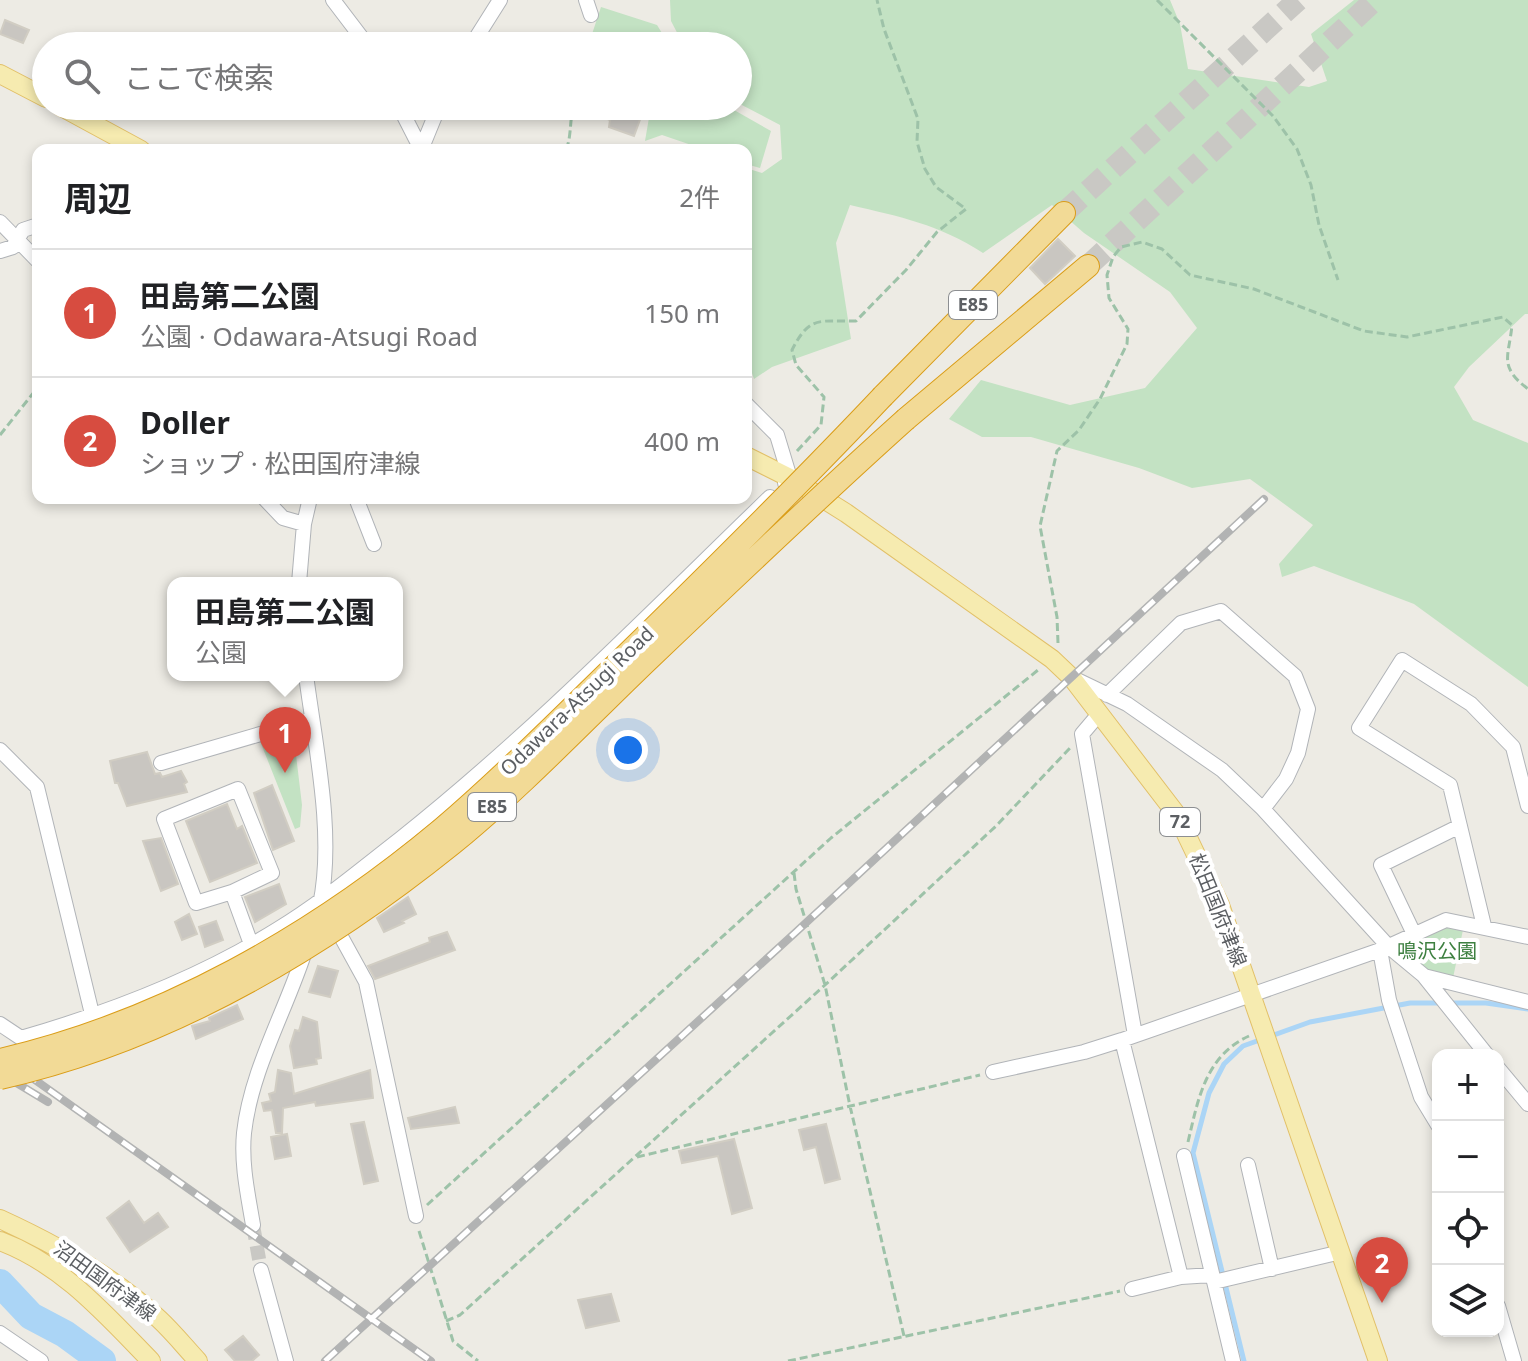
<!DOCTYPE html>
<html lang="ja">
<meta charset="utf-8">
<style>
body{margin:0;font-family:"Noto Sans","Noto Sans JP",sans-serif;background:#f2f2f2;color:#202124}
.controls{position:absolute;right:24px;bottom:24px;display:grid;overflow:hidden;border-radius:16px;box-shadow:0 4px 12px #0003}
.controls button{width:72px;height:72px;display:grid;place-items:center;padding:0;border:0;border-bottom:2px solid #e0e0e0;background:#fff;color:#202124;font:40px sans-serif}
.you{position:absolute;left:628px;top:750px;width:28px;height:28px;margin:-20px;border:6px solid #fff;border-radius:50%;background:#1a73e8;box-shadow:0 0 0 12px #1a73e833}
.badge{display:grid;place-items:center;width:52px;height:52px;border-radius:50%;background:#d74c40;color:#fff;font-size:26px;font-weight:700}
.pin{position:absolute;translate:-50% -66px;filter:drop-shadow(0 2px 4px #0008)}
.pin::after{content:'';position:absolute;top:42px;width:28px;height:24px;background:inherit;clip-path:polygon(0 0,100% 0,50% 100%)}
.popup{position:absolute;left:167px;top:577px;width:236px;height:104px;box-sizing:border-box;display:grid;place-content:center;border-radius:16px;background:#fff;filter:drop-shadow(0 2px 6px #0005);font-size:26px;white-space:nowrap;color:#757577}
.popup b{font-size:30px;color:#202124}
.popup::after{content:'';position:absolute;left:50%;top:100%;margin-left:-16px;border:16px solid transparent;border-top-color:#fff}
.list{margin:0;padding:0;list-style:none}
h2{display:flex;justify-content:space-between;align-items:center;height:104px;margin:0;padding:0 32px;font-size:34px}
h2 small{font-size:26px;font-weight:400;color:#757577}
.list li{display:grid;grid-template-columns:52px 1fr auto;gap:24px;align-items:center;box-sizing:border-box;height:128px;padding:0 32px;border-top:2px solid #e0e0e0}
.list b{display:block;font-size:30px;white-space:nowrap}
.list p{margin:0;font-size:26px;white-space:nowrap;color:#757577}
.list em{font-size:26px;font-style:normal;color:#757577}
.icon{flex:none;width:44px;height:44px;fill:none;stroke:currentColor;stroke-width:2;stroke-linecap:round;stroke-linejoin:round}
.map{position:relative;flex:none;width:1528px;height:1361px;overflow:hidden}
.search{position:absolute;background:#fff;box-shadow:0 4px 12px #0003;left:32px;top:32px;width:720px;height:88px;display:flex;align-items:center;gap:20px;box-sizing:border-box;padding:0 28px;border-radius:44px;color:#757577;font-size:30px}
.panel{position:absolute;background:#fff;box-shadow:0 4px 12px #0003;left:32px;top:144px;width:720px;height:360px;border-radius:16px}
.map>svg:first-child{display:block}
.green{fill:#c3e2c3}
.lines{fill:none;stroke-linecap:round;stroke-linejoin:round}
.stream{stroke:#abd5f6;stroke-width:5}
.river{stroke:#abd5f6;stroke-width:28}
.building{fill:#c9c6c1;stroke:#d1cdc3;stroke-width:2}
.minor-tunnel{stroke:#c9c8c4;stroke-width:14;stroke-dasharray:14 7;stroke-linecap:butt}
.highway-tunnel{stroke:#c9c8c4;stroke-width:22;stroke-dasharray:22 11;stroke-linecap:butt}
.minor-casing{stroke:#b1b4b8;stroke-width:16}
.major-casing{stroke:#e2c068;stroke-width:20}
.highway-casing{stroke:#da9d18;stroke-width:24}
.path{stroke:#9dc2a8;stroke-width:3;stroke-dasharray:8 4;stroke-linecap:butt}
.minor{stroke:#fff;stroke-width:14}
.major{stroke:#f6ebb0;stroke-width:18}
.highway{stroke:#f2da96;stroke-width:22}
.rail-casing{stroke:#b2b3b3;stroke-width:8}
.rail{stroke:#fff;stroke-width:5;stroke-dasharray:15;stroke-linecap:butt}
.highway-bridge-casing{stroke:#da9d18;stroke-width:24;stroke-linecap:butt}
.highway-bridge{stroke:#f2da96;stroke-width:22}
.labels{text-anchor:middle;stroke-width:8;stroke-linejoin:round;paint-order:stroke}
.shield{fill:#fff;stroke:#8d8f92;stroke-width:2}
.shield-label{font-size:18px;font-weight:bold;fill:#5c5f63}
.street-label{font-size:20px;fill:#5c5f63;stroke:#fff}
.park-label{font-size:20px;fill:#3e8041;stroke:#fff}
</style>
<div class="map">
<svg width="1528" height="1361" viewBox="0 0 1528 1361">
<rect width="100%" height="100%" fill="#edebe4"/>
<path class="green" d="M670,0h500l10,24 8,45 121,18 18,-6 -16,-47 43,-34h174v314h-3l-56,53 -15,20 19,33 55,23v244l-114,-83 -100,-38 -32,11 -3,-13 34,-39 -63,-46 -58,9 -53,-20 -108,-31h-49l-33,-18 32,-39 89,25 75,-17 52,-60 -27,-36 -86,-59 -32,-28 -69,48c-45,-29 -82,-36 -133,-48l-14,38 15,96 -79,28 -18,12 -8,-23v-188l16,5 20,-14 -2,-34 -42,-22v-57h-54l-13,-25z
M601,7l56,18 13,21h-82z
M651,106h76l44,25 -11,37 -14,-4v-14h-40l-44,-15 -17,6z
M293,730l9,75 -2,22 -5,2 -35,-88z
M1446,922l18,3 -11,53 -33,-10 -16,-12 1,-15z"/>
<g class="lines">
<path class="stream" d="M1449,1003h37l42,6
M1244,1361l-51,-208 16,-60 15,-29 19,-18 67,-24 100,-19h29"/>
<path class="river" d="M0,1283l31,33 34,18 37,27"/>
</g>
<path class="building" d="M5,20l24,10 -6,13 -23,-9z
M576,106h69l-11,30 -25,-9 1,-7z
M1058,239l17,17 -30,28 -15,-16z
M147,752l8,22 5,-1 2,4 19,-6 6,11 -3,2 3,8 -60,14 -9,-23h-3l-5,-22z
M272,785l22,56 -21,9 -19,-57z
M227,804l10,25 5,-3 15,37 -47,19 -24,-61z
M161,838l17,46 -17,7 -18,-50z
M279,884l7,20 -31,18 -10,-25z
M408,897l8,17 -14,7 2,2 -20,9 -7,-14z
M189,914l8,20 -15,6 -7,-18z
M216,921l7,19 -18,7 -6,-20z
M447,932l8,18 -80,29 -7,-13 62,-24 -1,-4z
M318,966l20,5 -8,26 -21,-5z
M237,1005l6,14 -47,20 -4,-13 18,-5 -1,-3z
M303,1017l14,5 4,36 -5,1 1,5 -23,4 -4,-22 5,-16 4,1z
M278,1070l13,3 3,21 76,-24 3,28 -57,8 -1,-4 -32,6 -1,25h-6l-4,-23 -8,1 -2,-8 9,-2 -2,-7 6,-2z
M455,1107l4,16 -48,6 -3,-11z
M364,1122l14,59 -14,3 -13,-60z
M826,1124l14,55 -15,4 -9,-36 -12,3 -5,-20z
M287,1134l4,22 -16,3 -4,-22z
M734,1139l18,69 -20,6 -14,-58 -36,7 -3,-12z
M129,1201l15,22 14,-10 10,14 -38,25 -23,-34z
M611,1294l8,27 -33,7 -8,-28z
M243,1336l16,19 -7,6h-17l-10,-11z"/>
<g class="lines">
<path class="minor-tunnel" d="M253,1225l8,45"/>
<path class="highway-tunnel" d="M1064,213l234,-213
M1088,266l287,-266"/>
<g class="minor-casing">
<path id="minor" d="M333,0l35,46
M586,0l5,15
M471,46l29,-46
M399,106l22,43
M421,150l18,-44
M0,222l38,39
M0,251l13,-4 10,-17 15,-5
M746,404l31,31 13,43 -5,5
M264,498l19,20 21,6
M356,498l18,46
M299,583l5,-59 6,-26
M306,675c9,70 29,160 14,230
M1075,679l52,25 95,66 41,39 125,137 35,29 64,80
M1107,695l74,-72 40,-12 74,65 13,33 -10,44 -12,26 -23,30
M1099,714l-17,20 53,301
M0,750l37,37 56,231
M161,763l151,-44
M232,892l40,-19 -34,-84 -74,30 32,84 36,-11 19,52
M333,922l33,60 50,234
M1484,926l-34,-141 -91,-57 43,-68 69,44 42,43 15,59
M1414,934l-33,-69 79,-39
M1424,976l104,26
M0,1024l21,14c90,-26 177,-59 257,-109 43,-26 82,-59 122,-90 131,-104 249,-225 370,-342
M1122,1040l59,237
M1498,1068l30,36
M993,1072l91,-20 38,-12 258,-90
M1438,1125l-17,-28 -32,-97 -9,-50 66,-30 82,17
M1184,1156l49,205
M1248,1165l24,104
M253,1225c-5,-30 -12,-61 -9,-92 7,-64 43,-124 62,-185
M261,1270l25,91
M1214,1282l127,-30
M1132,1289l49,-12 31,-2
M1498,1306l16,55
M0,1333l41,28"/>
</g>
<g class="major-casing">
<path id="major" d="M0,74l46,24
M60,106l81,44
M746,456l44,22 56,35 206,146 20,19 105,137 43,90 158,456
M0,1219c57,26 113,57 159,100 14,13 26,28 39,42
M0,1241c62,23 106,74 151,120"/>
</g>
<g class="highway-casing">
<path id="highway" d="M883,396l181,-183
M906,419l182,-153"/>
</g>
<path class="path" d="M1157,0l116,116 24,33 14,36 8,40 19,55
M566,150c6,-15 3,-29 8,-44
M0,435l38,-48
M797,451l24,-26 3,-28 -28,-32 -4,-15c18,-36 29,-28 64,-29l50,-51 31,-38 29,-23 -30,-22 -11,-18 -8,-27 1,-23 -34,-90 -7,-29
M1058,643l-1,-26 -17,-91 17,-75 22,-21 21,-31 27,-55 1,-15 -19,-31 -2,-23 6,-18 8,-10 21,-5 20,7 28,26 64,14 110,42 43,6 96,-20 9,8c-3,32 -14,41 16,64
M794,873l2,16 29,96 25,121 54,230
M1188,1142c10,-42 17,-86 61,-106
M637,1157l343,-82
M427,1205l404,-367 207,-168
M419,1231l34,110 25,20
M446,1321l14,-6 365,-330 171,-159 74,-78
M788,1361l332,-70"/>
<use href="#minor" class="minor"/>
<use href="#major" class="major"/>
<use href="#highway" class="highway"/>
<g class="rail-casing">
<path id="rail" d="M0,1055l431,306
M0,1073l48,29
M325,1361l471,-429 468,-433"/>
</g>
<use href="#rail" class="rail"/>
<g class="highway-bridge-casing">
<path id="highway-bridge" d="M0,1060c163,-38 314,-124 442,-231 63,-54 121,-113 181,-171 88,-86 175,-172 260,-262
M0,1078c168,-38 319,-127 452,-234 70,-57 133,-124 198,-186 85,-81 169,-161 256,-239"/>
</g>
<use href="#highway-bridge" class="highway-bridge"/>
</g>
<g class="labels">
<g class="shield">
<rect x="949" y="291" width="48" height="28" rx="6"/>
<rect x="468" y="793" width="48" height="28" rx="6"/>
<rect x="1160" y="808" width="40" height="28" rx="6"/>
</g>
<g class="shield-label">
<text x="973" y="311">E85</text>
<text x="492" y="813">E85</text>
<text x="1180" y="828">72</text>
</g>
<g class="street-label">
<text transform="translate(577 701) rotate(-44)" y="7">Odawara-Atsugi Road</text>
<text transform="translate(1218 910) rotate(68)" y="7">松田国府津線</text>
<text transform="translate(105 1281) rotate(36)" y="7">沼田国府津線</text>
</g>
<g class="park-label">
<text x="1437" y="958">鳴沢公園</text>
</g>
</g>
</svg>
<div class="controls">
<button>+</button>
<button>−</button>
<button><svg class="icon" aria-label="locate" viewBox="0 0 24 24"><circle cx="12" cy="12" r="6"/><path d="M12 2v4M12 18v4M2 12h4M18 12h4"/></svg></button>
<button><svg class="icon" aria-label="layers" viewBox="0 0 24 24"><path d="M12 4l9 5-9 5-9-5zM3 14l9 5 9-5"/></svg></button>
</div>
<div class="you"></div>
<div class="pin badge" style="left:285px;top:773px">1</div>
<div class="popup"><b>田島第二公園</b>公園</div>
<div class="pin badge" style="left:1382px;top:1303px">2</div>
<div class="search"><svg class="icon" aria-label="search" viewBox="0 0 24 24"><circle cx="10" cy="10" r="6"/><path d="M15 15l6 6"/></svg>ここで検索</div>
<section class="panel">
<h2>周辺<small>2件</small></h2>
<ul class="list">
<li><span class="badge">1</span><div><b>田島第二公園</b><p>公園 · Odawara-Atsugi Road</p></div><em>150 m</em></li>
<li><span class="badge">2</span><div><b>Doller</b><p>ショップ · 松田国府津線</p></div><em>400 m</em></li>
</ul>
</section>
</div>
